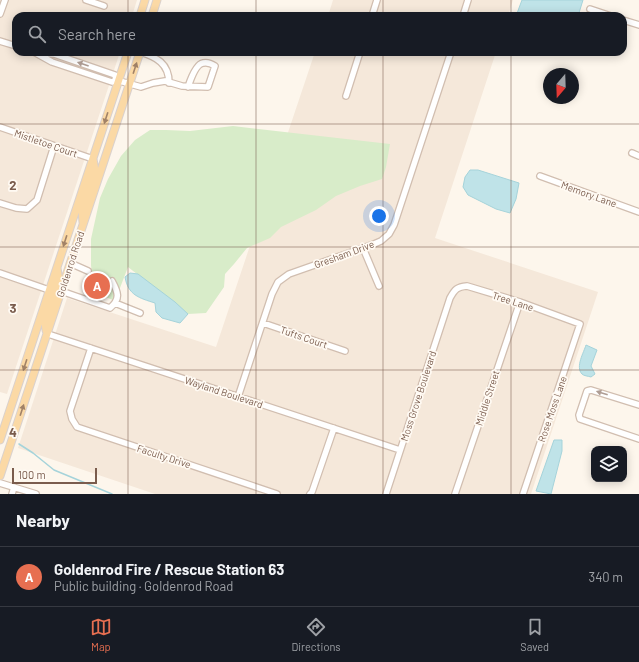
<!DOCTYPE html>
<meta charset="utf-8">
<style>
body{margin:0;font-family:Barlow,sans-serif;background:#242831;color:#f1f3f6}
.controls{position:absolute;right:12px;bottom:12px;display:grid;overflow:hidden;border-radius:8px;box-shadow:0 2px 10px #0003}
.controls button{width:36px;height:36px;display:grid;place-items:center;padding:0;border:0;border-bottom:1px solid #363941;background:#171b24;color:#f1f3f6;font:20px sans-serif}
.compass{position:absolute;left:543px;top:68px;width:36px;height:36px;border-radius:50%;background:#171b24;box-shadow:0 2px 10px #0003;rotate:199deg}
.scale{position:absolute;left:12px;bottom:10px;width:85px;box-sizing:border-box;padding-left:4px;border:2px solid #7a5c4d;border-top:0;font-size:11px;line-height:14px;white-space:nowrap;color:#7a5c4d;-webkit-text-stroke:3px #fffaf3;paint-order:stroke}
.you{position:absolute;left:379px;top:216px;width:14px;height:14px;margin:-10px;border:3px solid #fff;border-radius:50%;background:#1a73e8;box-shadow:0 0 0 6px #1a73e833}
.badge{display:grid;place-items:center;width:26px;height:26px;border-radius:50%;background:#e76f51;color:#fff;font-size:13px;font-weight:700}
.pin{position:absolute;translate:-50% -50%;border:2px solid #fff;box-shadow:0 1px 4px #0006}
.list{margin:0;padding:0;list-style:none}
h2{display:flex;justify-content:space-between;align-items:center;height:52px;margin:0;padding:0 16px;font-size:17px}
h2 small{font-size:13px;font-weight:400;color:#9ea1a6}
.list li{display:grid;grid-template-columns:26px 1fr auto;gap:12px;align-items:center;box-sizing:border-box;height:60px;padding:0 16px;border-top:1px solid #363941}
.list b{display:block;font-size:15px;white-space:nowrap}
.list p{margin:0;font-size:13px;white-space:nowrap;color:#9ea1a6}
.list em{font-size:13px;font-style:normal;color:#9ea1a6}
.icon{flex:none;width:22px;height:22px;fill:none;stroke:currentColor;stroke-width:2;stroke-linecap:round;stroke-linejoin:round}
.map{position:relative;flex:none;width:639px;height:494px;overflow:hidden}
.search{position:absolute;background:#171b24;box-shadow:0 2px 10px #0003;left:12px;right:12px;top:12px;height:44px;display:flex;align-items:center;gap:10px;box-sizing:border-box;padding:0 14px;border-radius:12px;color:#9ea1a6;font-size:15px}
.sheet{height:112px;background:#171b24}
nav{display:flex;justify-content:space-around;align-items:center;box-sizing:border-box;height:56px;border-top:1px solid #363941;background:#171b24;font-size:11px;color:#9ea1a6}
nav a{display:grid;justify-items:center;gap:2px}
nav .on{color:#e76f51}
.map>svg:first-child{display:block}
.residential{fill:#f5e8da}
.green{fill:#d8ecc9}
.water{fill:#bfe3e8;stroke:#a5d3da}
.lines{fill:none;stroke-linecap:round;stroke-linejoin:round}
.stream{stroke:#a5d3da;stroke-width:1.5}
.minor-casing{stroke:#d1beb0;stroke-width:8}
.major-casing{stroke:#dad1cd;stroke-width:9}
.minor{stroke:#fff;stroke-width:5.5}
.major{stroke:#fbd9a5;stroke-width:7}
.oneway{fill:#af9d94}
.oneway2{fill:#a18267}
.grid{fill:none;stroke:#7a5c4d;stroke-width:1;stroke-opacity:0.55}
.labels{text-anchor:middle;stroke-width:3.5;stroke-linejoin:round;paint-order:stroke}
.street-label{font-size:10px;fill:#7a5c4d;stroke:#fffaf3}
.grid-label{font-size:13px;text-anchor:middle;font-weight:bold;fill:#7a5c4d;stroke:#fffaf3;stroke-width:3.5;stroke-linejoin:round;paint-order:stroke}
</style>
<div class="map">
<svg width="639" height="494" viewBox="0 0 639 494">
<rect width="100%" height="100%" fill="#fdf6ec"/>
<path class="residential" d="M0,0h137l-5,16h-116v36h104l-113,342 -7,-2z
M333,0h180l-5,16h-180z
M315,52h181l-61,186 163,54 -67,202h-376l-137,-46 49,-150 149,49z"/>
<path class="green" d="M233,126l157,18 -4,23 -4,12 -22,7 -24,10 -20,14 -35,17 -11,11 -23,10 -13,16 -9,10 -1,13 -18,26 -18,1 -60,-47 -13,34 -16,-7 -6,-9 -2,-20v-26l9,-41 8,-19 13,-23 14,-16 15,-10h16l24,1z"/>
<path class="water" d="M522,0h61l-5,16h-62z
M470,170h8l41,13 -3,16 -6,14 -14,-4 -28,-14 -5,-8 2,-10z
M130,273l8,1 37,28 13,12 -8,9 -18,-5 -6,-6 -1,-9c-16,-5 -27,-8 -30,-26z
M586,345l11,5 -6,16 4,8 -4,3c-3,-1 -7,-1 -9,-3 -7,-7 2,-22 4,-29z
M554,440h8v11l-11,43 -15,-3z"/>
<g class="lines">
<path class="stream" d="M19,444l14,9 21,17 58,24"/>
<g class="minor-casing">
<path id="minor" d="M86,0l18,6
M590,9l21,7
M0,14l5,-14
M372,16l5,-16
M463,16l5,-16
M623,20l16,5
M0,41l16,5
M34,52l18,10 60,20 4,-2 25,7 12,-4 12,-2 17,5 26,1 7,-21c-3,-2 -8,-4 -12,-3 -7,1 -13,18 -15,24
M140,52c16,5 29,11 29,31
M38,53l16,1 61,21 1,5
M346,96l14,-44
M0,127l93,32
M632,153l7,3
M540,176l99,36
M0,203l16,5 11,1 10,-9 17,-54
M363,248l16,38
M70,263l18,8
M0,273l49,17
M61,291l49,17c11,-9 8,-16 2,-27
M115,303l25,10
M263,323l82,28
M48,334l352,116
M91,348l-21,63 2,8 5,8 200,67
M238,397l34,-103 6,-12 11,-8 74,-26 11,-4 7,-3 8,-7 5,-9 57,-173
M639,405l-48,-15 -4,1 -8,24 1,4 59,20
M0,483l36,11
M12,494l2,-7
M310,494l2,-2 22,-64
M386,494l64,-196c5,-9 7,-11 17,-12l53,16 60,22 -57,170
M455,494l65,-192"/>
</g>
<g class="major-casing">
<path id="major" d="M140,16l5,-16
M152,16l5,-16
M83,222l-1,-11 13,-40 -2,-12
M47,333l-1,-3 -1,-8 14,-41 -2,-13
M0,440l128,-388
M0,476l140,-424"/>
</g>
<use href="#minor" class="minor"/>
<use href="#major" class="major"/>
</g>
<defs><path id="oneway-solid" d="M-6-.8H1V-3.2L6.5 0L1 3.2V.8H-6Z"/></defs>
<g class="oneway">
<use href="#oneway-solid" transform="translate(83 64) rotate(-161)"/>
<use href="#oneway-solid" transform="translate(602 393) rotate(-162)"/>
</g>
<g class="oneway2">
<use href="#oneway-solid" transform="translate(135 68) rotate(-72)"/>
<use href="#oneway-solid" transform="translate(106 118) rotate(108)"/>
<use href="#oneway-solid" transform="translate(65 241) rotate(108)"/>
<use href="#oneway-solid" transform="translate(25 365) rotate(108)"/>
<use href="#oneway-solid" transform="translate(22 410) rotate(-72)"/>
</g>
<path class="grid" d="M128,0v16M256,0v16M383,0v16M511,0v16M128,52v442M256,52v442M383,52v442M511,52v442M0,124h639M0,247h639M0,370h639"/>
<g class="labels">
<g class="street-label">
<text transform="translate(46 143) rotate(19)" y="4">Mistletoe Court</text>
<text transform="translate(589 194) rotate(20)" y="4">Memory Lane</text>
<text transform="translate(344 254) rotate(-20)" y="4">Gresham Drive</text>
<text transform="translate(70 264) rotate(-72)" y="4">Goldenrod Road</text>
<text transform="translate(513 301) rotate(18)" y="4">Tree Lane</text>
<text transform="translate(304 337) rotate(19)" y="4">Tufts Court</text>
<text transform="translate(224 392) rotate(18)" y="4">Wayland Boulevard</text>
<text transform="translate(418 396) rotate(-72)" y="4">Moss Grove Boulevard</text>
<text transform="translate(487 398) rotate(-72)" y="4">Middle Street</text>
<text transform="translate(552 409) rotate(-71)" y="4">Rose Moss Lane</text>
<text transform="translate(164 456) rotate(18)" y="4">Faculty Drive</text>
</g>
</g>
<g class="grid-label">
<text x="13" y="190">2</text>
<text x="13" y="313">3</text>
<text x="13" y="437">4</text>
</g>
</svg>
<div class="controls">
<button><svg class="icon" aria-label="layers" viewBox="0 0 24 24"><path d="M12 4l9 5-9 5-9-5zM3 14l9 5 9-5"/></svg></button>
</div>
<svg class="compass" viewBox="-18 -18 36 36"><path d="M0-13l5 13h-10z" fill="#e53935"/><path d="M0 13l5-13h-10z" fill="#9ea1a6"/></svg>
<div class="scale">100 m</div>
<div class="you"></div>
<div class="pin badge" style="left:97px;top:286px">A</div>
<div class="search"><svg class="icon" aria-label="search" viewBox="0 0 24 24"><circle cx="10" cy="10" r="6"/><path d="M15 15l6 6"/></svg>Search here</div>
</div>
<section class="sheet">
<h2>Nearby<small></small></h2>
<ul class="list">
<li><span class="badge">A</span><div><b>Goldenrod Fire / Rescue Station 63</b><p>Public building · Goldenrod Road</p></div><em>340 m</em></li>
</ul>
</section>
<nav>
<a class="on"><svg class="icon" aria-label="map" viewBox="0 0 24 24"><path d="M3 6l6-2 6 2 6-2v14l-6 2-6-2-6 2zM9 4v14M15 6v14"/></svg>Map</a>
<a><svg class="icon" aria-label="directions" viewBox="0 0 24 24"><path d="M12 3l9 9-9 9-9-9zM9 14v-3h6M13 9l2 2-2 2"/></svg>Directions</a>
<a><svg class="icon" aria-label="saved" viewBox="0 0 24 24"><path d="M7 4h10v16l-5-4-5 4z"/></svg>Saved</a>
</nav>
